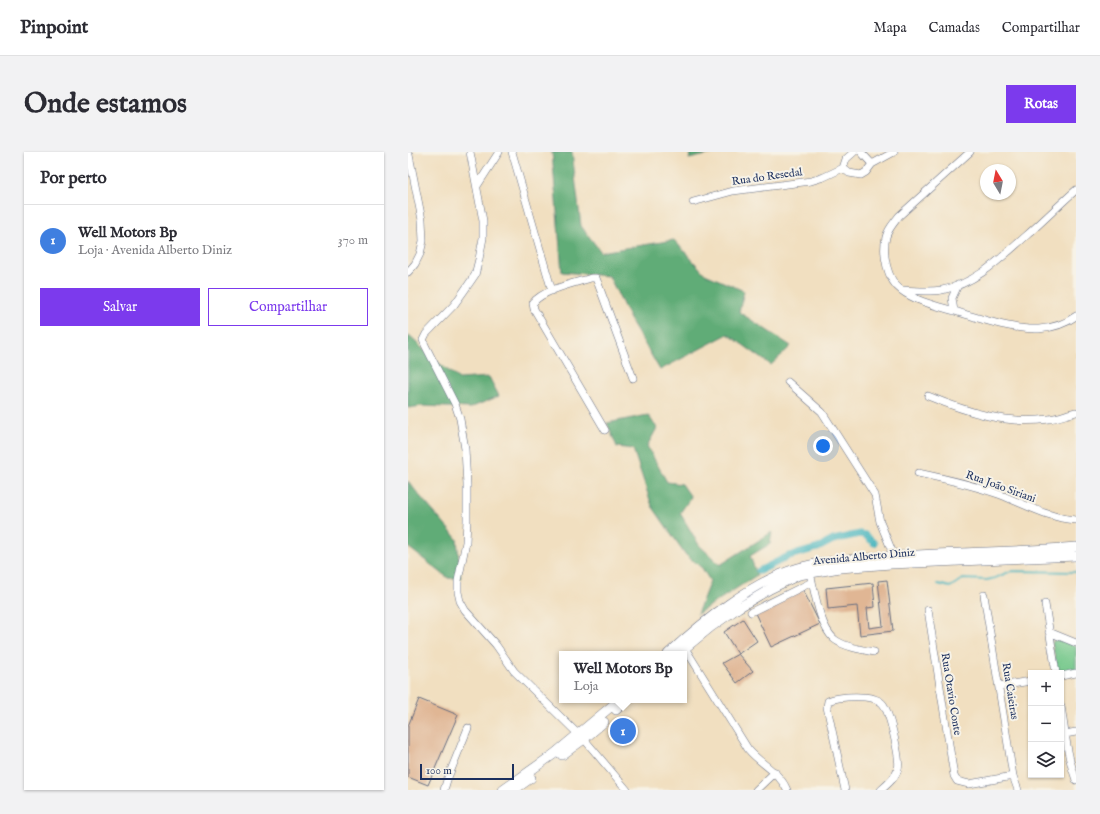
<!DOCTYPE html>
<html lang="pt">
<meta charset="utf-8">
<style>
body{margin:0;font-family:"IM FELL English",serif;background:#f2f2f3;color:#2b2b33}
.controls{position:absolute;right:12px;bottom:12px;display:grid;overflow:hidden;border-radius:0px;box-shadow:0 1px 3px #0004}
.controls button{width:36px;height:36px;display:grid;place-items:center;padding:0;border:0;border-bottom:1px solid #e1e1e2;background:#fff;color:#2b2b33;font:20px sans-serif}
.compass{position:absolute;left:572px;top:12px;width:36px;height:36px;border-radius:50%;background:#fff;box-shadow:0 1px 3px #0004;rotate:350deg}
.scale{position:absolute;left:12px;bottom:10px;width:94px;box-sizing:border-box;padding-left:4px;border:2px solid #1b2f5e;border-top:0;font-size:11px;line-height:14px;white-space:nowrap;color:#1b2f5e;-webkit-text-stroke:3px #f7f3e8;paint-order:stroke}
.you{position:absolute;left:415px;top:294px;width:14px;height:14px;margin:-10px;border:3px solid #fff;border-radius:50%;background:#1a73e8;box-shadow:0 0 0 6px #1a73e833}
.badge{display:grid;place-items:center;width:26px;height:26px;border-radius:50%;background:#7c3aed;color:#fff;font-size:13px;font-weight:700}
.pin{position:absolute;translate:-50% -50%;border:2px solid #fff;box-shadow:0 1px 4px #0006}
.popup{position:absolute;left:151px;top:499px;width:128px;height:52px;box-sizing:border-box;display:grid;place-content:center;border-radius:0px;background:#fff;filter:drop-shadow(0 1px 3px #0005);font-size:13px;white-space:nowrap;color:#7c7c81}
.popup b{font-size:15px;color:#2b2b33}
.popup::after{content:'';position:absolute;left:50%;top:100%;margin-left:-8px;border:8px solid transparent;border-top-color:#fff}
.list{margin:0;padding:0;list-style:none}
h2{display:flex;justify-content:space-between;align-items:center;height:52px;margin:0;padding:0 16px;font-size:17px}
h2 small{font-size:13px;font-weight:400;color:#7c7c81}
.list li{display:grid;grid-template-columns:26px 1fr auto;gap:12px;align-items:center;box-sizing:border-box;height:72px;padding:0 16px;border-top:1px solid #e1e1e2}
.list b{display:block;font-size:15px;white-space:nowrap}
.list p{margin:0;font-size:13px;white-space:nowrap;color:#7c7c81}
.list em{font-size:13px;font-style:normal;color:#7c7c81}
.actions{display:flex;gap:8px;padding:12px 16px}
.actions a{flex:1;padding:9px 0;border:1px solid #7c3aed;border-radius:0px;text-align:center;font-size:14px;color:#7c3aed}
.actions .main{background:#7c3aed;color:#fff}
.icon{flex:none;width:22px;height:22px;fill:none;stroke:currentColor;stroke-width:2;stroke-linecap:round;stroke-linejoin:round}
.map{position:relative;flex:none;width:668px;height:638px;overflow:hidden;border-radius:0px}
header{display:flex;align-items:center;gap:24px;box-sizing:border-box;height:56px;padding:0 20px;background:#fff;border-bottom:1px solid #e1e1e2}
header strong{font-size:19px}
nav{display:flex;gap:22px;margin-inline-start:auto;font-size:14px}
.intro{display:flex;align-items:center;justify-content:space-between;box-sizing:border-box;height:96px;padding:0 24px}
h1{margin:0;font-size:28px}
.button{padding:10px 18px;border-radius:0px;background:#7c3aed;color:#fff;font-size:14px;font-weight:700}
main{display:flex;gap:24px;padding:0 24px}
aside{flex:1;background:#fff;border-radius:0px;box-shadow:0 1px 3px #0004}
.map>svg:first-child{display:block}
.green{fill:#75c88b;stroke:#487c74}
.forest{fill:#60ac77;stroke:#3e6e6a}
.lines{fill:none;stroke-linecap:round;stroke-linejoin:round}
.stream{stroke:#46b5be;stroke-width:2}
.canal{stroke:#46b5be;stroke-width:7}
.building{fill:#e0b694}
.minor-casing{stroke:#666d80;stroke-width:8}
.major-casing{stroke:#666d80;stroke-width:10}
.minor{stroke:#fff;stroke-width:7}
.major{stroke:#fff;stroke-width:9}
.labels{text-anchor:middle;stroke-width:4;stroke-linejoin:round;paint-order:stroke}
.street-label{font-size:11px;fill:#1b2f5e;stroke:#f7f3e8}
</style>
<header>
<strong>Pinpoint</strong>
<nav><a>Mapa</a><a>Camadas</a><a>Compartilhar</a></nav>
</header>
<div class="intro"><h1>Onde estamos</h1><a class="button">Rotas</a></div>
<main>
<aside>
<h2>Por perto<small></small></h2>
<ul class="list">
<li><span class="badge" style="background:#3f7fe0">1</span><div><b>Well Motors Bp</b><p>Loja · Avenida Alberto Diniz</p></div><em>370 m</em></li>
</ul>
<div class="actions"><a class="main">Salvar</a><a>Compartilhar</a></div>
</aside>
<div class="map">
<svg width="668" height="638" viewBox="0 0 668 638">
<rect width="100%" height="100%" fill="#f7f3e8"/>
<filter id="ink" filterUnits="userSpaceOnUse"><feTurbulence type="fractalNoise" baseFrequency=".025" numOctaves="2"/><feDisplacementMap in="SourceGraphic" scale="8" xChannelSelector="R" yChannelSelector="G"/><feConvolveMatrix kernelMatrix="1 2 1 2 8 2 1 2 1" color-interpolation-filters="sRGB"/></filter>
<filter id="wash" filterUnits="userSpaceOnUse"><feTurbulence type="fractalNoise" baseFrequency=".012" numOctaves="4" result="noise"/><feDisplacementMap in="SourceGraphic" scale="16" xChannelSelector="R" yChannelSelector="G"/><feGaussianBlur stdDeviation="0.9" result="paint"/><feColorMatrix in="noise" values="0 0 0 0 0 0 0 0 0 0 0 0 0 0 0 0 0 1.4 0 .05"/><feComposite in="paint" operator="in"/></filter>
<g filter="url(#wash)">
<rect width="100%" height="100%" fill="#f1dfc0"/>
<path class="green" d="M651,487l17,7v24c-7,2 -14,5 -19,-1l-5,-27z"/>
<path class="forest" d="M144,0h20l9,74 20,26 73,-12 31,34 39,17 -5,21 52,34 -20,19 -43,-31 -68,36 -30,-51 -21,-43 -47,-4z
M283,0h28l-30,7z
M0,183l27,25 24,19 30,-2 10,19 -29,12 -48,-2 -14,2z
M240,263l9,13 -10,18 20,36 15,2 9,13 -11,16 19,32 21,20 52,-33 -2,12 -20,12 7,19 -60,39 13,-33 -8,-13 -16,-13 -34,-49 -19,-57 -16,-2 -10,-24z
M0,329l11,14 38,44 4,40 -13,-1 -40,-31z"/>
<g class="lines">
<path class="stream" d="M530,432l12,3 13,-8 24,1 8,-2 16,-7 65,1"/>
<path class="canal" d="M351,419l30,-15 29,-8 15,-8 13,-3 14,-3 5,1 9,8"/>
</g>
<g id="blocks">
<path class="building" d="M479,428l6,51 -33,4 -3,-29 -29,3 -2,-21 47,-5 2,24 -8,1 2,20 14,-2 -5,-45z
M395,438l17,34 -49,23 -16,-34z
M335,467l14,22 -19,13 -14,-22z
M330,502l15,17 -16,12 -15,-20z
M11,547l39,16 -30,70 -20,-8v-51z"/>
</g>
</g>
<g filter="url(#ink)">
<use href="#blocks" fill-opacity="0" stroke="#666d80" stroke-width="1"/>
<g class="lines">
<g class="minor-casing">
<path id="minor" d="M62,0l13,69v17l-4,21 -4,16 -11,16 -10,14 -28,29 -3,6 2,5 30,59 5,15 5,30 2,36v35l-1,22 -8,39v11l2,9 5,9 31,35 18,26 65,64
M104,0l40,139
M453,0l11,12
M562,0l-71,64c-5,7 -11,13 -13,21 -4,17 1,43 15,53 17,13 41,17 60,23 25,7 52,17 78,16 13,-1 26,-5 37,-13
M435,16l6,5 12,2 5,-3 6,-8 22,-12
M435,16l3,-9 8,-7
M69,34l22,-34
M285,50l40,-11 78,-10 13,-4 19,-9
M0,120l7,-8 5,-10 3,-13 -1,-21 -13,-65
M495,138c13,1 26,2 39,0 34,-6 60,-33 84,-54 17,-15 33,-31 50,-46
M546,159l-2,-13 6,-13
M380,230l34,30 53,83 5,27 14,34
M520,244c39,16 79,29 121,23 9,-1 18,-5 27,-7
M197,278l-71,-121 -1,-6c9,-13 42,-20 58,-25h5l37,100
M510,321c28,6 56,12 83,22 25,10 48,23 75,25
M402,421c5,19 9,52 24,66 10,8 28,11 40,13
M576,443l29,181 5,14
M637,452l11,69
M520,458l26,166 3,5 12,3 44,-8
M343,460l61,-30
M641,480l27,11
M277,496l63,101c12,15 31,22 39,41
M653,524l15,-3
M591,534l32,-5
M653,554c4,25 6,50 15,74
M657,582l11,-2
M176,587l43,51
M36,638l3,-10 21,-52
M348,638l19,-18
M437,638l-18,-83 1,-6c11,-5 45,-7 54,2 7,6 19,57 16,66 -2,8 -10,15 -17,21"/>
</g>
<g class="major-casing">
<path id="major" d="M260,502c34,-32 85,-73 130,-86 23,-7 49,-8 72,-10 69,-6 138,-5 206,-11
M270,502l33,-27 27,-19 32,-19 29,-14 41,-7 51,-4 185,-8
M208,558l11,-10
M154,603l22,-16 20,-17
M95,638l51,-36 65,-54
M106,638l17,-12"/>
</g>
<use href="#minor" class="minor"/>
<use href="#major" class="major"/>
</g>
</g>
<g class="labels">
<g class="street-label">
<text transform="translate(359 24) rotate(-8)" y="4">Rua do Resedal</text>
<text transform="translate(593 334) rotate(20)" y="4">Rua João Siriani</text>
<text transform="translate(456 404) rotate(-5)" y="4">Avenida Alberto Diniz</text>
<text transform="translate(603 539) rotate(81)" y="4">Rua Caieiras</text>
<text transform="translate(544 542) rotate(81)" y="4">Rua Otavio Conte</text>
</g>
</g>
</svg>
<div class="controls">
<button>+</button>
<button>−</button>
<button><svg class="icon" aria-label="layers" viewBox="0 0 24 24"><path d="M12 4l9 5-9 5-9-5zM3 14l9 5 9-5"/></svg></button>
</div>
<svg class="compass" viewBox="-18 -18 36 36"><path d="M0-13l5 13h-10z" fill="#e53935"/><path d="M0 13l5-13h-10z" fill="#7c7c81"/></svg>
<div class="scale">100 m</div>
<div class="you"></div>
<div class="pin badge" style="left:215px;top:579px;background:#3f7fe0">1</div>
<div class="popup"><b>Well Motors Bp</b>Loja</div>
</div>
</main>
